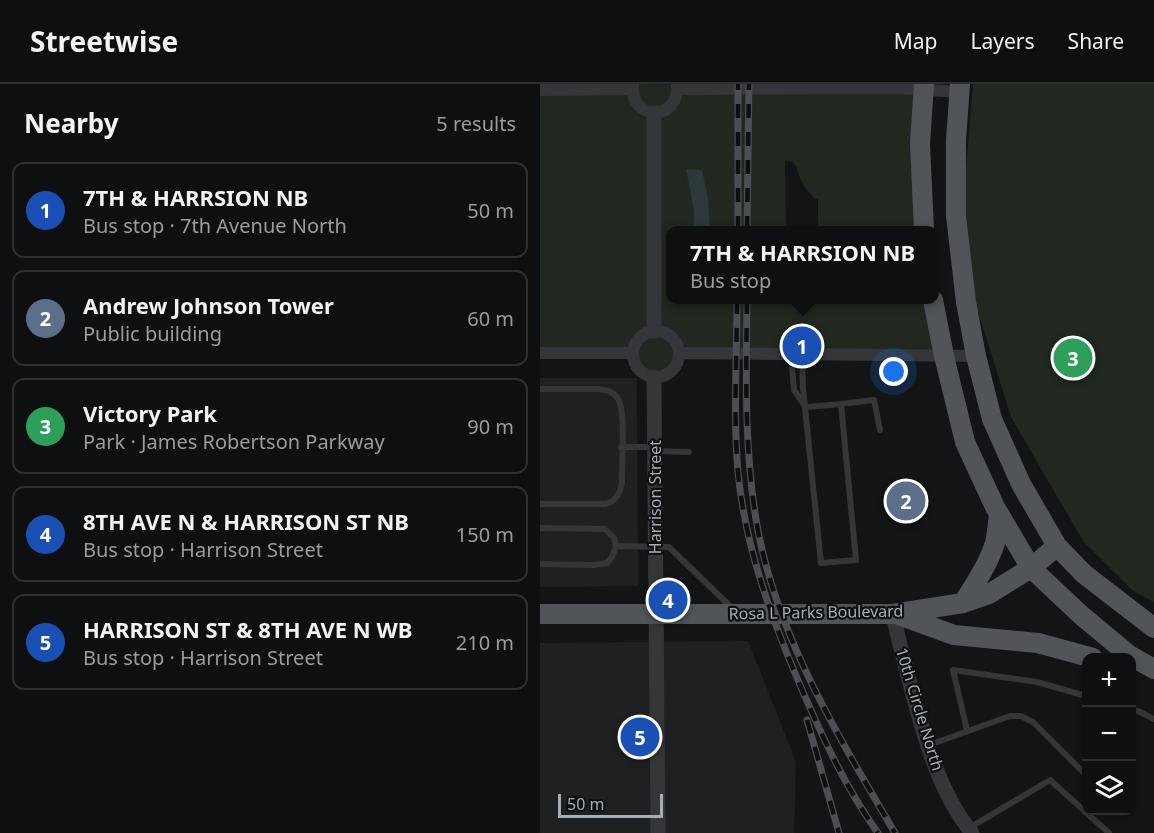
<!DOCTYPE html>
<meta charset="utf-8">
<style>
body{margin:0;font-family:"Noto Sans",sans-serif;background:#171819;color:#f1f3f6}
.controls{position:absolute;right:18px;bottom:18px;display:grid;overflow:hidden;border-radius:12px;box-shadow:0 3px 9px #0003}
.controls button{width:54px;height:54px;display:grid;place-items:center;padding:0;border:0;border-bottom:2px solid #2e2f30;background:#0e0f10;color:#f1f3f6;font:30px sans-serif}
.scale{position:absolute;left:18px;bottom:15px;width:105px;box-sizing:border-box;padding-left:6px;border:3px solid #a5adb5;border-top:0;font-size:16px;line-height:21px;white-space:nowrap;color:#a5adb5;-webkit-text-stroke:4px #0e0f10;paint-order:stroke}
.you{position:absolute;left:354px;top:288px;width:21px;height:21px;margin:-15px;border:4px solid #fff;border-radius:50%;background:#1a73e8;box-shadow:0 0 0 9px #1a73e833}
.badge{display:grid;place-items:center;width:39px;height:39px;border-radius:50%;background:#ec9134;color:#fff;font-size:20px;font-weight:700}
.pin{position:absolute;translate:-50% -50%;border:3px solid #fff;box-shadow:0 2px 6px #0006}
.popup{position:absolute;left:126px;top:142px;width:273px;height:78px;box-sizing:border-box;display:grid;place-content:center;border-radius:12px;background:#0e0f10;filter:drop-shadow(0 2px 4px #0005);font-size:20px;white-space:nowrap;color:#9b9c9f}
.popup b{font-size:22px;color:#f1f3f6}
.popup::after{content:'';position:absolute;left:50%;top:100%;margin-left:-12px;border:12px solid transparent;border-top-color:#0e0f10}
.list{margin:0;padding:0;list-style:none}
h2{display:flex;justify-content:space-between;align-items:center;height:78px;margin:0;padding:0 24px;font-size:26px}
h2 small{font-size:20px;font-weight:400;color:#9b9c9f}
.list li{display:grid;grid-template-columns:39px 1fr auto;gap:18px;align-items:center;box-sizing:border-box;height:96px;margin:0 12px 12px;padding:0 12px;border:2px solid #2e2f30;border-radius:12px}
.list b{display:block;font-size:22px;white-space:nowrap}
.list p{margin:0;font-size:20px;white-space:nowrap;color:#9b9c9f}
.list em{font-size:20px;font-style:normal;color:#9b9c9f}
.icon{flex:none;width:33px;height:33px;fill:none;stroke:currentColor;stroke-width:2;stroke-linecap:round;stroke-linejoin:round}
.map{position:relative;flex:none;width:614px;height:749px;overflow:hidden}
header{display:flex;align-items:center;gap:36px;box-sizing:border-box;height:84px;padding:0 30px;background:#0e0f10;border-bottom:2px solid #2e2f30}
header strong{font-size:28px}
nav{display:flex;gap:33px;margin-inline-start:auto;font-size:21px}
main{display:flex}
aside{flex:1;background:#0e0f10}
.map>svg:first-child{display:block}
.built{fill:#1f2022}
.green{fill:#202820}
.water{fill:#2d383d}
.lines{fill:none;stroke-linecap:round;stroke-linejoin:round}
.service{stroke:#34363a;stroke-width:6}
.minor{stroke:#34363a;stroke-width:12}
.tertiary{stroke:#34363a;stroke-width:15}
.primary{stroke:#515459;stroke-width:20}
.rail-casing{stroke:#4b4e53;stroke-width:7}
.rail{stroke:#0e0f10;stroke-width:4.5;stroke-dasharray:14;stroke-linecap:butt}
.labels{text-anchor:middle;stroke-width:4.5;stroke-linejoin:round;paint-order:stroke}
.street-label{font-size:16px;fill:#a5adb5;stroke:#0e0f10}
</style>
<header>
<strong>Streetwise</strong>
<nav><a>Map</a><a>Layers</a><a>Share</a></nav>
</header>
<main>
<aside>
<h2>Nearby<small>5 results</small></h2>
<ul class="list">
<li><span class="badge" style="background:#1a4fb4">1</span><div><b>7TH &amp; HARRSION NB</b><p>Bus stop · 7th Avenue North</p></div><em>50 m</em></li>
<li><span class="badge" style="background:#5c6f8a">2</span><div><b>Andrew Johnson Tower</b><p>Public building</p></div><em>60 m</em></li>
<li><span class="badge" style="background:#2e9e5b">3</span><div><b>Victory Park</b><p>Park · James Robertson Parkway</p></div><em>90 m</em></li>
<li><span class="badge" style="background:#1a4fb4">4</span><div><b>8TH AVE N &amp; HARRISON ST NB</b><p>Bus stop · Harrison Street</p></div><em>150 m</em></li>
<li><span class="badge" style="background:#1a4fb4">5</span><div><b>HARRISON ST &amp; 8TH AVE N WB</b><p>Bus stop · Harrison Street</p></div><em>210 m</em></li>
</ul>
</aside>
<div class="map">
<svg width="614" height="749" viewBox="0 0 614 749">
<rect width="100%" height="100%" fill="#131415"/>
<path class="built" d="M0,294h97l1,208 -98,1z
M208,557l48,121 -2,71h-254v-190z"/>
<path class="green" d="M93,0l291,4v142h-106v-31l-5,-1 -1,-3c-6,-3 -15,-21 -15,-28l-5,-5 -7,-1 1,69h-116v70h263l11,56 -265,1c-9,30 -41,25 -47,-4h-92v-263z
M433,0h181v518l-21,-11 -50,-50 -72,-124 -37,-118 -10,-105z"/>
<path class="water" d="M146,85l16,1 6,29 2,31h-16v-19z"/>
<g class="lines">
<path class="service" d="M262,269l1,35 18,175 35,-3 -15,-156 -35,3
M251,270l3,36 11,16
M0,305h59c7,1 13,2 18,8 10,13 4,68 5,86 -2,10 -7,20 -18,21h-64
M301,320l33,-4 6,30
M81,363h33
M114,367l35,1
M0,444l65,1 9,9 2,8 -4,11 -5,6 -13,2 -54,-1
M76,462l53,1 65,63
M592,626l6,1 16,8
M427,646l-14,-60 84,12 49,14
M389,661l81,-29h11l12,6 53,53
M429,744l81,-48 59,53"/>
<path class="minor" d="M93,0c-4,37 47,39 44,0
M137,5l221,-1 61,4
M0,6l92,-1
M93 270a23 23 0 1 1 46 0a23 23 0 1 1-46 0Z
M0,269h92
M139,269l297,3"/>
<path class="tertiary" d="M114,29v218
M114,293l4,456
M353,530c4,21 10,41 15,62 14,53 29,114 64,157"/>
<path class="primary" d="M420,0l-4,56v76l10,86 10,54 16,63 29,65 36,62 27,28 70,54
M384,146l-4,-86 4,-60
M393,216l11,56 21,86 30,65 36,61 50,47 48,40 25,14
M423,519c12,-19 25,-38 32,-60 2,-9 3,-20 4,-29
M0,530h353l70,-11 26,-9 42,-26 26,-22
M359,531l55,20 84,8 55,15"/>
<g class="rail-casing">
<path id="rail" d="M198,146v-146
M207,146l2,-146
M197,216c0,57 -4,115 1,172 7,74 33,145 62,213 22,51 45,102 78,148
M207,216c-1,77 -3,155 11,231 21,109 82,208 137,302
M267,636l32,113"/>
</g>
<use href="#rail" class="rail"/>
</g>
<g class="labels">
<g class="street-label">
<text transform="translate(115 413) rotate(-90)" y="6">Harrison Street</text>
<text transform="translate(276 528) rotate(-1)" y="6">Rosa L Parks Boulevard</text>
<text transform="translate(380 625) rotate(73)" y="6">10th Circle North</text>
</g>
</g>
</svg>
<div class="controls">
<button>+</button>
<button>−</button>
<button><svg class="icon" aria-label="layers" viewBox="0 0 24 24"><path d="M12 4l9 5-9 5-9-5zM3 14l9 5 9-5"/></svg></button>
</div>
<div class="scale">50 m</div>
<div class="you"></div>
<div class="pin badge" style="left:262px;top:262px;background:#1a4fb4">1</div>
<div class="popup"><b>7TH &amp; HARRSION NB</b>Bus stop</div>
<div class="pin badge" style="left:366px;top:417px;background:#5c6f8a">2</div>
<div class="pin badge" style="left:533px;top:274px;background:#2e9e5b">3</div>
<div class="pin badge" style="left:128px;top:516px;background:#1a4fb4">4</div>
<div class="pin badge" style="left:100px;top:653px;background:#1a4fb4">5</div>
</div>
</main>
